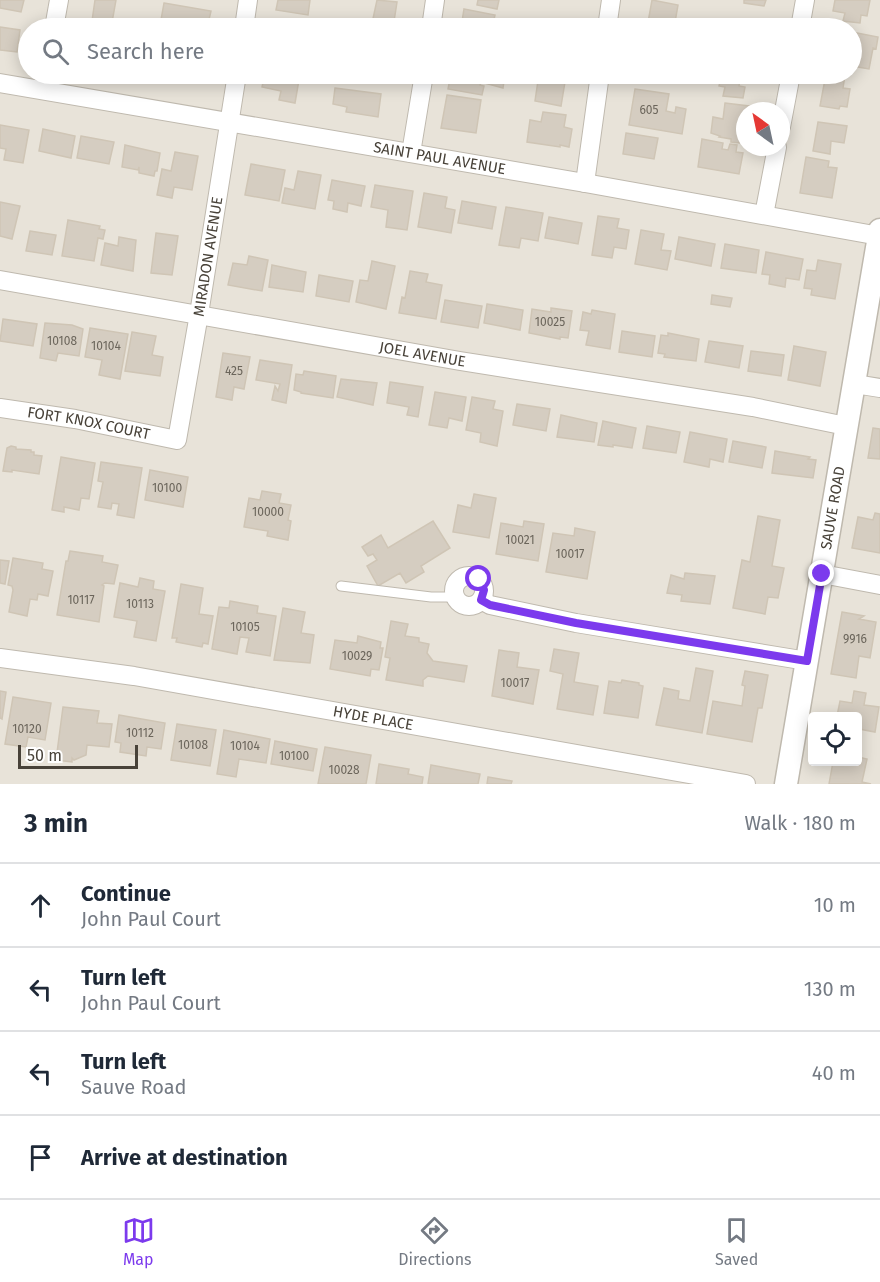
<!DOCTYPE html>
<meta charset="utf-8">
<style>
body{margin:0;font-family:"Fira Sans",sans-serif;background:#f2f2f3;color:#1f2937}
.controls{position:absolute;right:18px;bottom:18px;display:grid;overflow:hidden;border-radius:6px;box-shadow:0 3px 15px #0003}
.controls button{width:54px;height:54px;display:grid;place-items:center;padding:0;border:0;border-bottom:2px solid #e0e1e3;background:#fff;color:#1f2937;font:30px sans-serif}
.compass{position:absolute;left:736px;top:102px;width:54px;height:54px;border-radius:50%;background:#fff;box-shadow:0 3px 15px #0003;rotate:327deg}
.scale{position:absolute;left:18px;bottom:15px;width:120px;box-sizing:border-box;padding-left:6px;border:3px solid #484239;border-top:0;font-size:16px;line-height:21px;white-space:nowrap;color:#484239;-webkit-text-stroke:4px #fff;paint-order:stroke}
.stop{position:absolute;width:18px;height:18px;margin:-14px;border:4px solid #7c3aed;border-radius:50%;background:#fff}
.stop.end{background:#7c3aed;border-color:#fff;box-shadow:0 2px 6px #0008}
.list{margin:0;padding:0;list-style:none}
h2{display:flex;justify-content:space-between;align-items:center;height:78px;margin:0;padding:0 24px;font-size:26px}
h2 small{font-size:20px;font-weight:400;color:#747a83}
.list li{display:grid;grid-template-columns:39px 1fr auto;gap:18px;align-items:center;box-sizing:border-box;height:84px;padding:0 24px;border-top:2px solid #e0e1e3}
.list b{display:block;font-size:22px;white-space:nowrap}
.list p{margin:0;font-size:20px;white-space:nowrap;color:#747a83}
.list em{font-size:20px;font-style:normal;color:#747a83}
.icon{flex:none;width:33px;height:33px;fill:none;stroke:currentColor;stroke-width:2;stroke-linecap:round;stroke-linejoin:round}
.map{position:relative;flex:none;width:880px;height:784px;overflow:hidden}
.search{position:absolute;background:#fff;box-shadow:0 3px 15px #0003;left:18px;right:18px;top:18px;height:66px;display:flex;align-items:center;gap:15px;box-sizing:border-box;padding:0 21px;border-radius:33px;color:#747a83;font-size:22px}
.sheet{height:414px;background:#fff}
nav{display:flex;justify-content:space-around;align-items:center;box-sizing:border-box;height:84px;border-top:2px solid #e0e1e3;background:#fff;font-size:16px;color:#747a83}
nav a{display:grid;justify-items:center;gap:3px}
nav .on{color:#7c3aed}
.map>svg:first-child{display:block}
.residential{fill:#e8e3d9;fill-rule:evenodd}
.building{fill:#d5cdc1;stroke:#cfc5b5;stroke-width:1.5}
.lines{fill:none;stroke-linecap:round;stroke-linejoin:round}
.service-casing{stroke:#bfb9ae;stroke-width:11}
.minor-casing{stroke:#bfb9ae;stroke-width:20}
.tertiary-casing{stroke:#bfb9ae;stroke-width:25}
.service{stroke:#fff;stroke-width:9}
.minor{stroke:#fff;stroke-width:18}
.tertiary{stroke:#fff;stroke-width:22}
.route{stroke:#7c3aed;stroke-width:8}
.labels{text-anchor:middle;stroke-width:6;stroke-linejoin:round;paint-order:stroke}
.number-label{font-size:12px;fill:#6b655b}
.street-label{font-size:15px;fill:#484239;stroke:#fff}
</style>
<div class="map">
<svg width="880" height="784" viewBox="0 0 880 784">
<rect width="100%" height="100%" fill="#f4f1eb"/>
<path class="residential" d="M0,0h880v784h-880zM28,28h824v46h-824zM745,111h36v36h-36zM812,716h46v46h-46z"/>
<path class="building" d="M0,0h24l-3,12 -21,-4z
M95,0h21l-5,28h-20z
M278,0h32l-2,15 -32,-5z
M377,0l20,2 -4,26h-22z
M478,0h21l-2,9 -20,-4z
M652,0l26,5 -4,23h-27z
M744,0h22l-2,6 -20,-3z
M835,0h35l-3,16 -6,-1 -1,8 -17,-2 2,-8 -12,-2z
M164,3l47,8 -4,17h-22l1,-4 -25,-4z
M464,9l31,6 -3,13h-31z
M742,19l22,4 -1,5h-28l1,-7h5z
M278,22l25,4v2h-26z
M0,27l20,3 -3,22 -17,-2z
M852,32l26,5 -2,12 -3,-1 -4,21 -17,-3z
M265,74h35l-5,29 -16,-3 2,-9 -19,-4z
M363,74h23l-1,5 -22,-4z
M451,74l30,2v-2h24l-2,14 -22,-6 -1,3 4,1 -2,9 -34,-6z
M539,74l31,1 -2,8 -3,-1 -4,24 -26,-5z
M639,74h23l-2,8 -22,-4z
M722,74h34l-1,9 -15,-3 -1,6 6,1 -2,11 -20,-2 2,-9 -6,-1z
M826,74l19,1 -2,13 7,1 -3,18 -7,-1 -1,3 -19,-3z
M335,88l46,6 -3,23 -32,-5 1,-5 -14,-3z
M635,89l34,5 -3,17 9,2 1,-6 10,2 -4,25 -53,-9z
M447,95l34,5 -5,33 -35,-5z
M725,103l24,3 -1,5h-3v24l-4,-1 -1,9 -9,-1v-3l-12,-2 1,-1 -9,-3 2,-16 10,2z
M543,112l23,3 -2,12 8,2 -3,18 -9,-2v2l-33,-5 3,-22 11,2z
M818,122l29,4 -3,17 -13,-2 -1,13 -17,-3z
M0,125l29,5 -6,33 -19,-3 2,-11 -6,-1z
M43,129l32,7 -4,22 -32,-7z
M626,133l32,5 -4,21 -31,-5z
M81,136l33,6 -5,22 -32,-6z
M702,139l21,4 -1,6 6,1 2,-6 7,1 -1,7 7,1 -4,21 -41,-7z
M125,145l35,8 -3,18h-2l-1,5 -15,-3v-6l-1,3 -16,-3z
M175,152l23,4 -6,34 -18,-3 -2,11 -15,-3 5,-26 9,2z
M806,157l23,4 -1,6 9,1 -5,30 -32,-5z
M251,164l34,6 -6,31 -34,-6z
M298,171l23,4 -6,34 -33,-6 3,-15 9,2z
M332,180l33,6 -4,20 -13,-3 -1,9 -14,-3 1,-8 -6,-1z
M375,185l38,6 -6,39 -21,-3 2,-17 -17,-3z
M424,193l23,4 -2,11 10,2 -4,23 -33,-6z
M462,201l34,6 -4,22 -34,-6z
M0,202l20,4 -8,33 -12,-3z
M506,207l37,6 -5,28 -17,-3 -2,10 -20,-3z
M598,216l21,3 -2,9 12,2 -3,19 -12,-2 -2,11 -20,-3z
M549,217l33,6 -4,21 -33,-6z
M68,220l32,6 -1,3 6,1 -2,9 -5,-1 -4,23 -32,-5z
M641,230l23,4 -3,16 10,1 -4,19 -32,-6z
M30,231l26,4 -4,20 -26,-4z
M156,233l22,3 -6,39 -21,-2z
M119,237l17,3 -3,31 -32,-6 4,-22 13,3z
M679,237l36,7 -4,22 -36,-7z
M725,244l34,6 -3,23 -35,-5z
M766,252l37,7 -4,21 -13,-2 -1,9 -16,-3 1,-9 -8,-1z
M249,256l19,4 -6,31 -34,-6 5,-22 14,2z
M818,260l23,4 -6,35 -24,-4 1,-6 -8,-1 3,-18 9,1z
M372,261l23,5 -9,43 -30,-7 4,-22 8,1z
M272,265l34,7 -3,20 -34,-5z
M410,271l18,3 -2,8 16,3 -6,34 -37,-6 3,-16 3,1z
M319,275l34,6 -4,21 -33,-6z
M712,295l20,3 -2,9 -19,-3z
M445,300l37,6 -4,22 -37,-6z
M487,304l36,6 -3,20 -36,-7z
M551,308l21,3 -4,27 -8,-1v2l-31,-6 3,-24 19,3z
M592,310l23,4 -5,35 -24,-4 3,-14 -9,-1 3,-18 8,2z
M3,319l34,5 -4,22 -33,-5z
M45,323l27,2 11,4 -4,27 -21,-3 -2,8 -16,-3z
M90,328l38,6 -8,45 -21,-4 3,-15 -17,-3z
M622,331l33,5 -3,21 -33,-5z
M132,332l24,4 -4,19 11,2 -3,19 -35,-5z
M668,333l31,6 -3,22 -32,-4 1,-3 -7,-1 3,-18 7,1z
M709,341l34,5 -4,22 -34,-6z
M794,346l32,6 -6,34 -32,-6z
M751,351l33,4 -3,21 -33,-5z
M223,353l27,4 -6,32 -10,-2 -2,13 -16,-3z
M260,360l32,5 -6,38 -14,-3 3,-14 3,5 2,-7 -24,-4z
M304,371l32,5 -3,22 -32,-5v-1l-7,-2 2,-16 7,1z
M341,379l36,4 -4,22 -36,-8z
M390,382l33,5 -5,30 -11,-2 2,-8 -22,-4z
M435,392l31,5 -4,24 -13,-3 -2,10 -18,-3z
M472,397l23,4 -2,8 10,2 -6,35 -17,-4 1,-9 -15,-3z
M517,404l33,5 -4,22 -33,-6z
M561,415l36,8 -3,19 -37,-5z
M603,421l33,7 -4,20 -19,-3v2l-15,-2z
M647,426l33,6 -4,21 -33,-5z
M873,428l7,1v30l-12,-1z
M690,432l37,7 -4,23 -13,-3 -1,8 -25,-5z
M733,441l33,6 -4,21 -33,-6z
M11,446l5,1v2l15,1v2h3v3l8,1 -3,18 -27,-4v2l-9,-1 4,-23z
M775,451l35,6 -2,2 8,1 -3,18 -41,-5z
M61,457l34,6 -6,36 -8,-1 -2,12 -15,-3v5l-12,-2z
M101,462l41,6 -8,50 -17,-3 2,-11 -7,-1 -1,6 -13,-2 5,-25 -5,-1z
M150,470l38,7 -5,30 -38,-7z
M262,491l19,3 -2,9 12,2 -3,15 3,1 -3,19 -21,-4 1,-5 -24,-4 5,-29 11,2z
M474,494l22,4 -7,40 -36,-6 5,-27 13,3z
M875,513l5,1v39l-28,-5 6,-31 15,3z
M758,516l22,4 -8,46 12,2 -6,30 -10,-1 -3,17 -32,-6 9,-48 8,2z
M433,521l17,27 -29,18 3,6 -18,11 -6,-10 -22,13 -11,-20 10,-6 -4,-6 -5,2 -6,-9 19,-12 7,13z
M524,521l20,3 -6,37 -42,-7 5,-31 22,4z
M575,528l20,4 -8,47 -41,-7 7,-39 21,3z
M70,551l33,5 -1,6 16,3 -4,19 -9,-1 -3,2 2,1 -5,36 -42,-7 9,-54h2z
M13,558l30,5 -1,6 11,2 -5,25 -10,-2 -1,6 -7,-1 -3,17 -18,-4 4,-22 -1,-4 -4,-1z
M0,560l9,1 -4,23 -5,-1z
M685,573l30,3 -5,28 -29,-3 1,-6 -15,-2 4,-18 13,4z
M140,578l14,3 -1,8 12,2 -9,50 -22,-4 3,-16 -23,-4 6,-34 18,4z
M181,584l22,4 -4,26 14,2 -5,28 -5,-1 -1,4 -26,-5 1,-4h-5z
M230,601l28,5 -1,7 19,3 -6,40 -24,-4 3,-14 -9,-1 -3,17 -25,-5 7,-42 10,1z
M283,608l22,4 -4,21 13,2 -4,28 -36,-3z
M842,612l22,4 -5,3 17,3 -6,36 -11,-2 -3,22 -25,-4z
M391,621l17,3 -3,12 14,2v4l10,2 -2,9 6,8 34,5 -3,16 -36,-6 -5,4v6l-37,-6 4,-22 -5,-1z
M358,636l23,6 -1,6h3l-4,22 -8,-1 -1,7 -40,-7 5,-29 22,3z
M554,649l25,4 -5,29 24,4 -5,29 -36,-6 6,-35 -13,-3z
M499,650l20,3 -2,14 22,3 -6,34 -41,-8z
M696,668l17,3 -11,62 -46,-8 8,-37 15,3 -1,8 12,2z
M745,671l23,4 -6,33h-4l-6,34 -45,-8 6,-33 29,5 3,-20 -3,-1z
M622,680l17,3v2l4,1 -5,32 -34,-5 5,-32 12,2z
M0,691l6,1 -4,27 -2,-1z
M854,691l12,2 -2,12 15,2 -4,25 -16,-3 -1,10v-23h-21l3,-15 12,2z
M13,697l38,6 -6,37 -17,-3 -2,10 -21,-3z
M63,707l36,4 -2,12 15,1 -3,23 -22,-2 -1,10 -12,5 -2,-2v4l-16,-2z
M119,715l46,8 -4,26 -14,-2 -1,9 -26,-4 1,-9 -6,-1z
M177,724l39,6 -6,36 -39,-6z
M224,730l46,9 -4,24 -27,-4 -3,18 -19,-3z
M275,741l42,8 -4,22 -42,-7z
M325,747l46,8 -5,29h-48z
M858,757l9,2 -5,23 9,2h-42l4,-22h-2h27z
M379,764l30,5 -1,5 15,3 -1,7h-46z
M431,765l49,9 -2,10h-50z
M488,777l24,4 -1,3h-24z"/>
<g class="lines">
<g class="service-casing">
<path id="service" d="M341,586l90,11h25"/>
</g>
<g class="minor-casing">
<g id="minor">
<path d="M54,28l5,-28"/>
<path d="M244,28l4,-28"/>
<path d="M431,28l4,-28"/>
<path d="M607,28l4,-28"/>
<path d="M800,28l5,-28"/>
<path id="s1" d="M0,83l585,100 294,53"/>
<path d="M781,127l10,-53"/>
<path d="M411,153l13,-79"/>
<path d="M585,183l15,-109"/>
<path d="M764,215l13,-68"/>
<path id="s2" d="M0,280l460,81 293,46 93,19"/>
<path d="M855,384l25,4"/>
<path id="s3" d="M0,408l75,11 102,21 22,-126 38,-240"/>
<path d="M822,574l58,11"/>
<circle cx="469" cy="591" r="15"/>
<path d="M481,600l9,5 86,18 231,38"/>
<path id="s4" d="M0,658l134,18 612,108"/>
</g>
</g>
<g class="tertiary-casing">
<g id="tertiary">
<path id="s5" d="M786,784l94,-554"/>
</g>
</g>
<use href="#service" class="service"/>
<use href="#minor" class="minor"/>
<use href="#tertiary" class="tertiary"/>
</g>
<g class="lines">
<path class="route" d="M479,579l5,11 -3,10 9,5 86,18 231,38 15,-87"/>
</g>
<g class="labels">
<g class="number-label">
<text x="649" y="114">605</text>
<text x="550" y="326">10025</text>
<text x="62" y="345">10108</text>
<text x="106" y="350">10104</text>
<text x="234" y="375">425</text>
<text x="167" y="492">10100</text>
<text x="268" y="516">10000</text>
<text x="520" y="544">10021</text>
<text x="570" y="558">10017</text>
<text x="81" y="604">10117</text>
<text x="140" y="608">10113</text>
<text x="245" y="631">10105</text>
<text x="855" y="643">9916</text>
<text x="357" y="660">10029</text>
<text x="515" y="687">10017</text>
<text x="27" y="733">10120</text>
<text x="140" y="737">10112</text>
<text x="193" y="749">10108</text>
<text x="245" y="750">10104</text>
<text x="294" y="760">10100</text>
<text x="344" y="774">10028</text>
</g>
<g class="street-label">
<text dy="5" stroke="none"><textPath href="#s1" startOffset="446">SAINT PAUL AVENUE</textPath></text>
<text dy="5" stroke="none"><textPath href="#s3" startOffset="366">MIRADON AVENUE</textPath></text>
<text dy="5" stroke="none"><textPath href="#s2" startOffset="429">JOEL AVENUE</textPath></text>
<text dy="5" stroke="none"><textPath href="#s3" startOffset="90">FORT KNOX COURT</textPath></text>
<text dy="5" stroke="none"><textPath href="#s5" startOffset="280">SAUVE ROAD</textPath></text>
<text dy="5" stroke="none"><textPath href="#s4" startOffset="378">HYDE PLACE</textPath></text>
</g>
</g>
</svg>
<div class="controls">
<button><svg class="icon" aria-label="locate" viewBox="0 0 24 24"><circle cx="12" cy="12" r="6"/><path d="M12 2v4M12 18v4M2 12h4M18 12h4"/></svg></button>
</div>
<svg class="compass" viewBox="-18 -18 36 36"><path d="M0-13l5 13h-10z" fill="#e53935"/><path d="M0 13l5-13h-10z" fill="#747a83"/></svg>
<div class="scale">50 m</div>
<div class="stop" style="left:479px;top:579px"></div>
<div class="stop end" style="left:822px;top:574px"></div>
<div class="search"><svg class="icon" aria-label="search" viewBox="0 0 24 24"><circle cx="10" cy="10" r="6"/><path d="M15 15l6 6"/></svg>Search here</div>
</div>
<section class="sheet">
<h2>3 min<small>Walk · 180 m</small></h2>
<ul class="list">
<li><svg class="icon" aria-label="ahead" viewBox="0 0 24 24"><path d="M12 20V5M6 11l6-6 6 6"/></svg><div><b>Continue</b><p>John Paul Court</p></div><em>10 m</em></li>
<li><svg class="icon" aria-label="left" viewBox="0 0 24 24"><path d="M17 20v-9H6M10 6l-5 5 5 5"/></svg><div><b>Turn left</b><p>John Paul Court</p></div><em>130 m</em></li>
<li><svg class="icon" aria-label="left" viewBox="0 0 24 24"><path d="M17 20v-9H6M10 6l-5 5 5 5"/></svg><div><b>Turn left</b><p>Sauve Road</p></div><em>40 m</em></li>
<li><svg class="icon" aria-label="arrive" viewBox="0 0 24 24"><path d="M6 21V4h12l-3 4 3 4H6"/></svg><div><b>Arrive at destination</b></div></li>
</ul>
</section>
<nav>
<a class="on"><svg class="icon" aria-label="map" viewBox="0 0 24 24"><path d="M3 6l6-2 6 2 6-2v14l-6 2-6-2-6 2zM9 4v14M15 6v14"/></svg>Map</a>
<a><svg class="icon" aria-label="directions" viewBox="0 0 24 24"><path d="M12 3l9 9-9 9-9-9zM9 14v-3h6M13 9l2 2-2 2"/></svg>Directions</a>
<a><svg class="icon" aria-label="saved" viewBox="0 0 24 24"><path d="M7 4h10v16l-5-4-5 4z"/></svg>Saved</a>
</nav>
